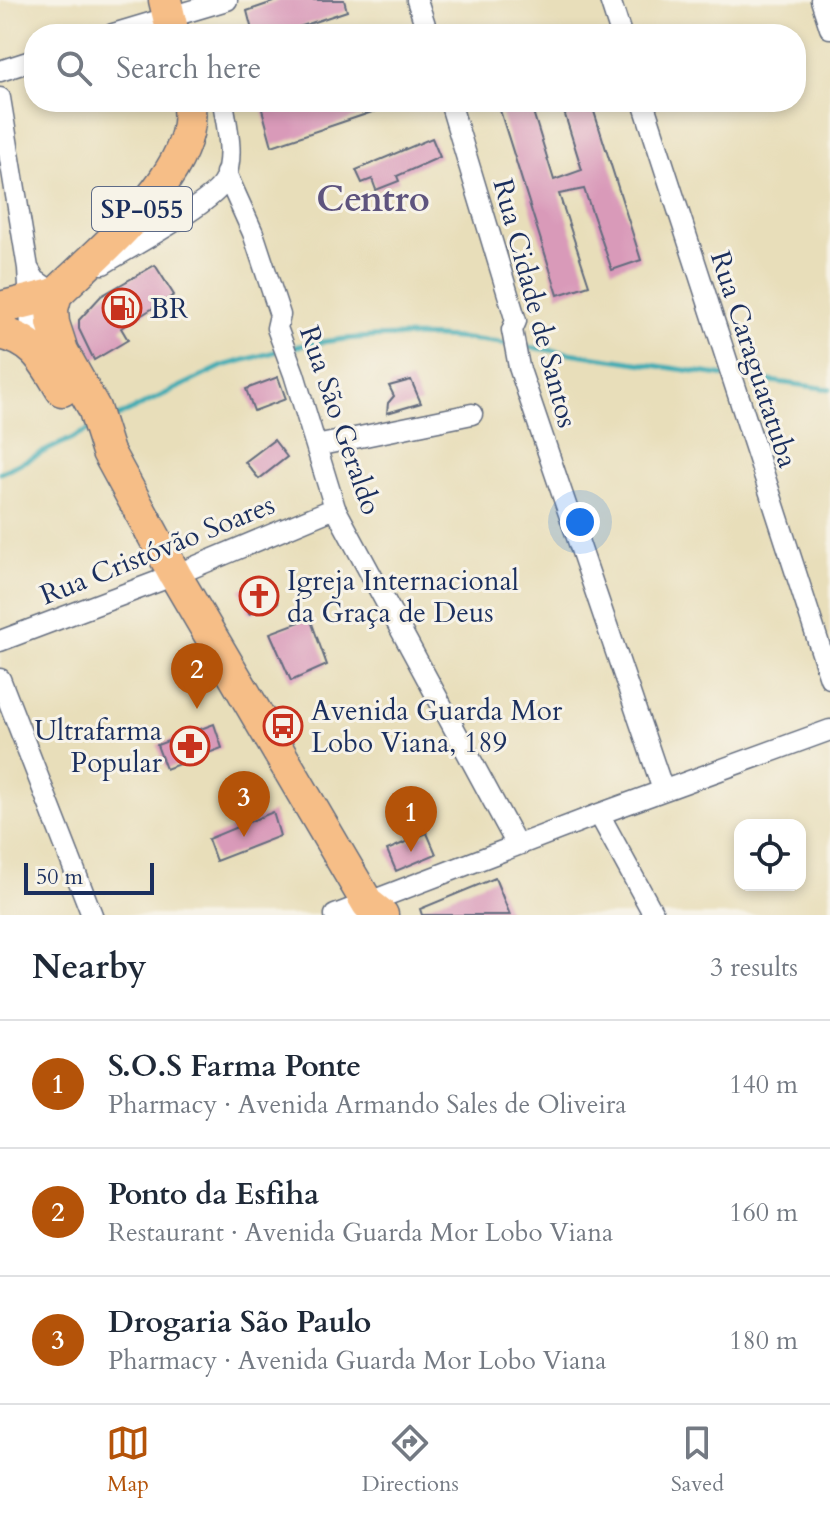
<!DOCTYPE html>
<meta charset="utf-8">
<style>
body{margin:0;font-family:Cardo,serif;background:#f2f2f3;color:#1f2937}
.controls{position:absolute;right:24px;bottom:24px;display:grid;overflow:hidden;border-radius:16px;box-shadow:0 4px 12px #0003}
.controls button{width:72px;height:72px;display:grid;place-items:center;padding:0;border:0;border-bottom:2px solid #e0e1e3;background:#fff;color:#1f2937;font:40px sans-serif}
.scale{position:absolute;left:24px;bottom:20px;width:130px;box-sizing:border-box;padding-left:8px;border:4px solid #1b2f5e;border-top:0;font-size:22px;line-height:28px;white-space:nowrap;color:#1b2f5e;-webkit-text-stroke:6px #f7f3e8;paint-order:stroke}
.you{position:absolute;left:580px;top:522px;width:28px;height:28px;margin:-20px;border:6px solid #fff;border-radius:50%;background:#1a73e8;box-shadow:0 0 0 12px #1a73e833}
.badge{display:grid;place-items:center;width:52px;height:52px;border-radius:50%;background:#b45309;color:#fff;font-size:26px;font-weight:700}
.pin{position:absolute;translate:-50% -66px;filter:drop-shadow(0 2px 4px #0008)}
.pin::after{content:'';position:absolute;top:42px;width:28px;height:24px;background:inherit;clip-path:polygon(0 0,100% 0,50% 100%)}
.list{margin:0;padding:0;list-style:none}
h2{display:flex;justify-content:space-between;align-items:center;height:104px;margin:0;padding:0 32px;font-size:34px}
h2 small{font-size:26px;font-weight:400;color:#747a83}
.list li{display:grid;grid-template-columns:52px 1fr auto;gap:24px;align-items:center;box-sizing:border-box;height:128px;padding:0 32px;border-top:2px solid #e0e1e3}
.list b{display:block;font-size:30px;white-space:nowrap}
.list p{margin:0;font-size:26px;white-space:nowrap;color:#747a83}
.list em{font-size:26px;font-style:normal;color:#747a83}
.icon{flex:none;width:44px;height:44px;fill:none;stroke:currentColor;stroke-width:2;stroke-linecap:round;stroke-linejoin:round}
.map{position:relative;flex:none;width:830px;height:915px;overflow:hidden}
.search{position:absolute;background:#fff;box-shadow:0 4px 12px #0003;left:24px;right:24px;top:24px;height:88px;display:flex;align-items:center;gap:20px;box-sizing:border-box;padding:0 28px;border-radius:32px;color:#747a83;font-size:30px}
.sheet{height:488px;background:#fff}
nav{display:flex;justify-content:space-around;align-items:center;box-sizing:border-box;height:112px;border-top:2px solid #e0e1e3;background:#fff;font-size:22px;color:#747a83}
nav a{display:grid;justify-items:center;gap:4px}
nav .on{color:#b45309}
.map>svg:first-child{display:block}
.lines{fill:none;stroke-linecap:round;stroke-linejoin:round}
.stream{stroke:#39aab3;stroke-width:5}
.building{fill:#d99ab9}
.street-casing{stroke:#636c7e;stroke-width:23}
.primary-casing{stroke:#636c7e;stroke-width:35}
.street{stroke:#fff;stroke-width:20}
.primary{stroke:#f6be87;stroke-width:32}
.labels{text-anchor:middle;stroke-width:6;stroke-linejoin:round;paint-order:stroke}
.shield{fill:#f7f3e8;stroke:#5d6a87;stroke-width:2}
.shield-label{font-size:26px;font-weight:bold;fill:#1b2f5e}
.street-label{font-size:28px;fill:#1b2f5e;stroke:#f7f3e8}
.poi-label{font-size:28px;fill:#1b2f5e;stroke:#f7f3e8;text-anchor:start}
.district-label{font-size:36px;font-weight:bold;fill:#5e547e;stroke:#f7f3e8}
</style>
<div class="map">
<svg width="830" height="915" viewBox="0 0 830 915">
<rect width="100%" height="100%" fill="#f7f3e8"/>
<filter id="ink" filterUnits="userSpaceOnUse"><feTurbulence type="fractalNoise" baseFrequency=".0125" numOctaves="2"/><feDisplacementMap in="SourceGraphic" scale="16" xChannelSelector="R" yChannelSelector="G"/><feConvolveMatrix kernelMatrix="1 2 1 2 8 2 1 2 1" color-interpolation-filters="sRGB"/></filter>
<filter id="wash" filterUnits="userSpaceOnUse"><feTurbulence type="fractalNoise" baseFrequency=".006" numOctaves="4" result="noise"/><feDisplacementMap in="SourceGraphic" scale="32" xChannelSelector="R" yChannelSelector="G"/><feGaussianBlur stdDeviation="1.8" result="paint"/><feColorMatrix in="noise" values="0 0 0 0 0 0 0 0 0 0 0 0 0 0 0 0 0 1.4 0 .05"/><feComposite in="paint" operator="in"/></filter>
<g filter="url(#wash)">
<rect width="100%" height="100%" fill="#e8deba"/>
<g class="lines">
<path class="stream" d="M522,346l204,30
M288,348c74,-16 146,-15 220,-4
M740,377l90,12
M111,420l112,-54 55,-15
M0,473l91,-44"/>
</g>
<g id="blocks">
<path class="building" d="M279,0h65l3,11 -69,23h-25l-6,-23z
M260,102h119l2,7 -109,37z
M503,102h27l24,78 28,-10 -21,-68h30l50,158 -29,10 -28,-81 -25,5 30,91 -31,10 -60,-191z
M432,138l8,19 -43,19 2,5 -23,9 -4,-11 -10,4 -6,-13z
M155,265l19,30 -53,33 7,12 -34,20 -15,-31v-9l22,-24z
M278,377l8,22 -32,12 -8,-22z
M411,380l10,23 -34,10 1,-10 6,-7 -5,-10z
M274,440l13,17 -28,22 -14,-17z
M267,579l11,24 -29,11 -9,-25z
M310,618l17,47 -36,16 -21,-48z
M214,724l8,24 -56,21 -9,-24z
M273,812l7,24 -64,25 -8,-22z
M427,833l9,21 -40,17 -9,-21z
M495,878l15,37h-88l-2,-6z"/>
</g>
</g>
<g filter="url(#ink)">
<use href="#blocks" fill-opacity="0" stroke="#636c7e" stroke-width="2"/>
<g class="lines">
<g class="street-casing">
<path id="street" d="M417,0l11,34
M610,0l11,34
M821,0l9,28
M113,34l114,-34
M0,71l34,-11
M0,98l28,170 4,79
M450,102l66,219 -4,9 7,37 144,423
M643,102l187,576
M226,173l27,60 27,82 -3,13 17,46 41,134 182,337
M103,264c24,-15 112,-62 121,-83 11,-25 3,-54 -1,-79
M28,268l7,12 21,14 3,-2
M316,446l156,-32
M0,641l175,-66 160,-67
M0,679l92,236
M599,814l55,101
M335,915l264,-101 231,-84"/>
</g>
<g class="primary-casing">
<path id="primary" d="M165,0l8,34
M56,294l-4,15 1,14 9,28 32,57 14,44 67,123 193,329 14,11
M56,294c43,-43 147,-125 132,-192
M0,308l56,-14
M0,333c35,7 45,29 62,57"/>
</g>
<use href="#street" class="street"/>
<use href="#primary" class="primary"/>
</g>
</g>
<defs>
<g id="fuel-ring" transform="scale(2)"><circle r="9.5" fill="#f7f3e8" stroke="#c8321e" stroke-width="1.5"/><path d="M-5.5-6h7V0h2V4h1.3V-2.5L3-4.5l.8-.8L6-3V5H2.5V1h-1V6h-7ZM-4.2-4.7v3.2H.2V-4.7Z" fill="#c8321e"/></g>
<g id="church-ring" transform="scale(2)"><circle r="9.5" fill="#f7f3e8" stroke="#c8321e" stroke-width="1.5"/><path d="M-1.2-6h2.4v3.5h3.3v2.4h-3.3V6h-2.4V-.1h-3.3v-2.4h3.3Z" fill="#c8321e"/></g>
<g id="bus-ring" transform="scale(2)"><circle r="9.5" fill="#f7f3e8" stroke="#c8321e" stroke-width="1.5"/><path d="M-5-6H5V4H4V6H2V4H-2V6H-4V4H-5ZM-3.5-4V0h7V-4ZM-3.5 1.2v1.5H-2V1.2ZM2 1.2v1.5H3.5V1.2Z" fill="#c8321e"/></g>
<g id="pharmacy-ring" transform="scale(2)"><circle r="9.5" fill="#f7f3e8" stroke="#c8321e" stroke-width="1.5"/><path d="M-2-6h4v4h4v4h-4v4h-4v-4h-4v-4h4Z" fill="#c8321e"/></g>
</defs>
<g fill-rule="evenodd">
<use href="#fuel-ring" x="122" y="308"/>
<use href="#church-ring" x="259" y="596"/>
<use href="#bus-ring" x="283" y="726"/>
<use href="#pharmacy-ring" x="190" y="746"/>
</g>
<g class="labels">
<rect class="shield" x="92" y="187" width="100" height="44" rx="6"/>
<g class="shield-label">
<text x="142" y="218">SP-055</text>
</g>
<g class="street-label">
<text transform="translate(536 303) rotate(75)" y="10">Rua Cidade de Santos</text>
<text transform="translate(755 359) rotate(72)" y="10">Rua Caraguatatuba</text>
<text transform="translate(341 420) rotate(71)" y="10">Rua São Geraldo</text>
<text transform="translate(157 549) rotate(-22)" y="10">Rua Cristóvão Soares</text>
</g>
<g class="poi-label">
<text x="150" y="318">BR</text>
<text x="287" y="590">Igreja Internacional<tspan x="287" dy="32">da Graça de Deus</tspan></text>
<text x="311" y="720">Avenida Guarda Mor<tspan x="311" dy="32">Lobo Viana, 189</tspan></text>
<text x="162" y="740" text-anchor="end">Ultrafarma<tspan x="162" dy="32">Popular</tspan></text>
</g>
<g class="district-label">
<text x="373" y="211">Centro</text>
</g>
</g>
</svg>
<div class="controls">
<button><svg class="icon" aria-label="locate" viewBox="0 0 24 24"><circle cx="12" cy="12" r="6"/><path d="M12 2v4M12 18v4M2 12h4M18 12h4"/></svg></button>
</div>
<div class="scale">50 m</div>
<div class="you"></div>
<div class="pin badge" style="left:411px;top:852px">1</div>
<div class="pin badge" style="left:197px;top:709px">2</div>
<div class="pin badge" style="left:244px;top:837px">3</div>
<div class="search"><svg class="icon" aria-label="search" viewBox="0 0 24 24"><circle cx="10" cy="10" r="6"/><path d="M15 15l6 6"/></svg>Search here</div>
</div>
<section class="sheet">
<h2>Nearby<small>3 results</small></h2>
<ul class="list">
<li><span class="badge">1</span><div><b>S.O.S Farma Ponte</b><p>Pharmacy · Avenida Armando Sales de Oliveira</p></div><em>140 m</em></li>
<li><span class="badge">2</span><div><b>Ponto da Esfiha</b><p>Restaurant · Avenida Guarda Mor Lobo Viana</p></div><em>160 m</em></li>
<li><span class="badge">3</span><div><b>Drogaria São Paulo</b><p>Pharmacy · Avenida Guarda Mor Lobo Viana</p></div><em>180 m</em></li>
</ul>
</section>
<nav>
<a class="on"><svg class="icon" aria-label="map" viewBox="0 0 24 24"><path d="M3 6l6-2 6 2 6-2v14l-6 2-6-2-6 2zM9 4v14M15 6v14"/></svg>Map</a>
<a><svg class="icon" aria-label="directions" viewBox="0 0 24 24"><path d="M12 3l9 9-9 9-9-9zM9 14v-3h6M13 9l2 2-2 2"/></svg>Directions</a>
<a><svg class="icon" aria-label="saved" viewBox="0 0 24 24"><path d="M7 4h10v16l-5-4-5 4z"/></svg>Saved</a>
</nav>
